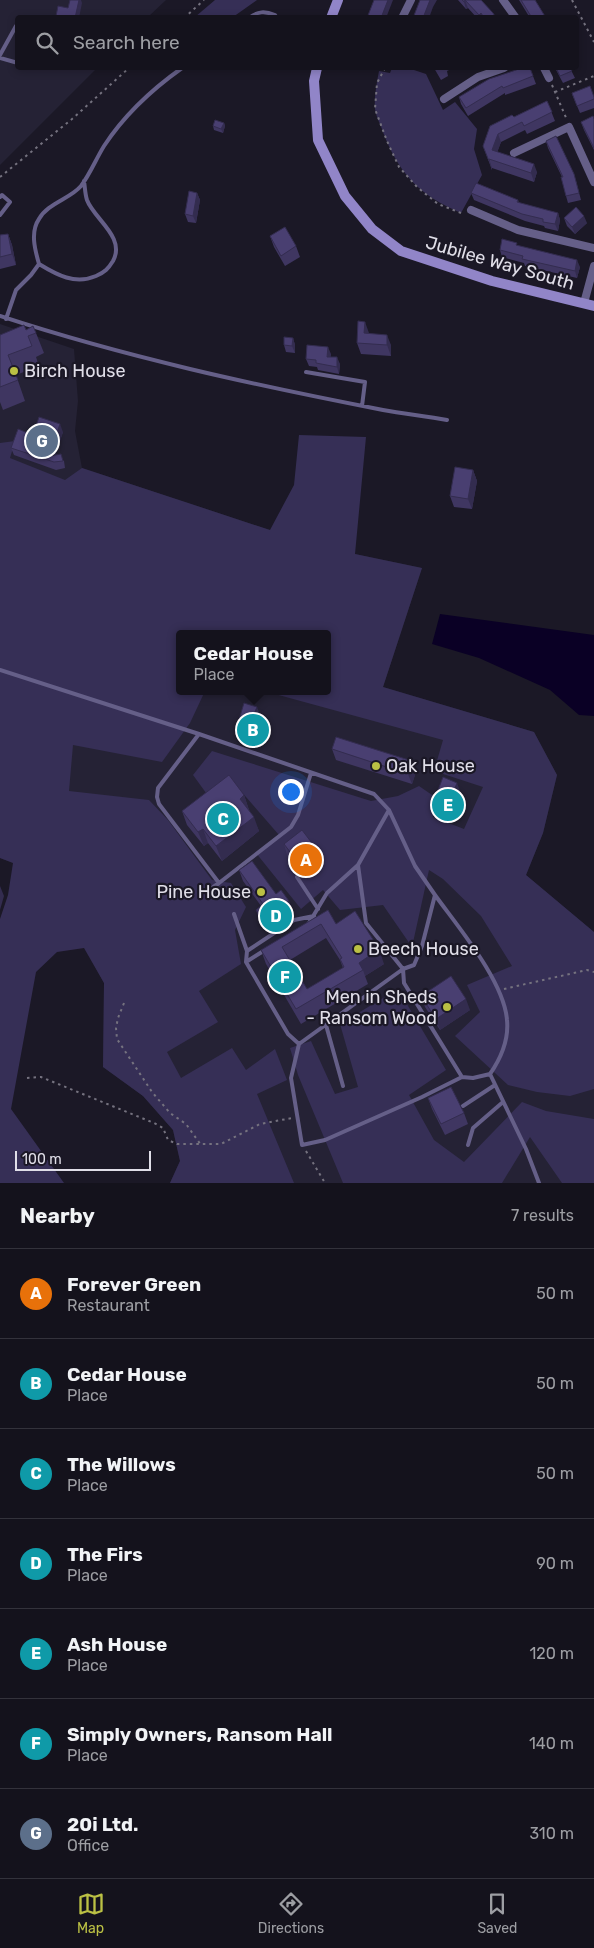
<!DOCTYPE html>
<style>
body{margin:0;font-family:Rubik,sans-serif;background:#212029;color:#f1f3f6}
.scale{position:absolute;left:15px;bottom:12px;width:136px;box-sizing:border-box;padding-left:5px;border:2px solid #e0dee8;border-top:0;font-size:14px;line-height:18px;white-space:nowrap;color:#e0dee8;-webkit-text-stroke:4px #1b1826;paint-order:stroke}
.you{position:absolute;left:290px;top:791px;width:18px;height:18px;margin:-12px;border:4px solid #fff;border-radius:50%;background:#1a73e8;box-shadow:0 0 0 8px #1a73e833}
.badge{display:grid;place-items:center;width:32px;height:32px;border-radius:50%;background:#bbc044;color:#fff;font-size:16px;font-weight:700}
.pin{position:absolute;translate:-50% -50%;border:2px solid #fff;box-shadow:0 1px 5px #0006}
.popup{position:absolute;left:176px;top:630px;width:155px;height:65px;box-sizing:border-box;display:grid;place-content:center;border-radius:5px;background:#14121c;filter:drop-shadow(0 1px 4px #0005);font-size:16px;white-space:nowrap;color:#9d9ea3}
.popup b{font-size:19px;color:#f1f3f6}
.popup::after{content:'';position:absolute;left:50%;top:100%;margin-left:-10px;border:10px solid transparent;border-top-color:#14121c}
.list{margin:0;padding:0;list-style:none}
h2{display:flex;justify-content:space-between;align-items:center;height:65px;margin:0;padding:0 20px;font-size:21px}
h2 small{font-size:16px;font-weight:400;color:#9d9ea3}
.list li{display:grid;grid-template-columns:32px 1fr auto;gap:15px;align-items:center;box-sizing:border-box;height:90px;padding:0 20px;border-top:1px solid #33323b}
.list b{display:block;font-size:19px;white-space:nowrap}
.list p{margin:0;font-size:16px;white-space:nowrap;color:#9d9ea3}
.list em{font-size:16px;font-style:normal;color:#9d9ea3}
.icon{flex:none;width:28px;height:28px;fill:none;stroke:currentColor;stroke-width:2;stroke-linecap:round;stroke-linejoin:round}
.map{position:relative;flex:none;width:594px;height:1183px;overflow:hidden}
.search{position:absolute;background:#14121c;box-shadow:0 2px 8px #0003;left:15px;right:15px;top:15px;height:55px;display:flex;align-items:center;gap:12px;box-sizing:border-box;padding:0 18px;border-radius:5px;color:#9d9ea3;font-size:19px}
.sheet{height:695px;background:#14121c}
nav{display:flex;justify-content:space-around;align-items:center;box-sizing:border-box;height:70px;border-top:1px solid #33323b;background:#14121c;font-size:14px;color:#9d9ea3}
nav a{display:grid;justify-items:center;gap:2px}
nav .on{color:#bbc044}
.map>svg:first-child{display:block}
.built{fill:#252235;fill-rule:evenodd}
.green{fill:#362f56}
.water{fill:#0a0025}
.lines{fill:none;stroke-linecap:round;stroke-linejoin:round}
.path{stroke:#75727f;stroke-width:2;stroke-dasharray:2.5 4;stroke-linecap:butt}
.lane{stroke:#655f88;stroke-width:4}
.street{stroke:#655f88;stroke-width:8}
.secondary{stroke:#9185c8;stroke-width:10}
.wall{fill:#3f3661;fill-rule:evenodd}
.shaded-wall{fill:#332c4f}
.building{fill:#493f71;stroke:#332c4f;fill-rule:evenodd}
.poi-dot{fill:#bbc044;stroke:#1b1826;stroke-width:2}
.labels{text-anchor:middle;stroke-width:4.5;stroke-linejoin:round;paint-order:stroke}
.street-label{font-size:18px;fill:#e0dee8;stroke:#1b1826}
.poi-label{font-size:18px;fill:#e0dee8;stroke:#1b1826;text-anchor:start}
</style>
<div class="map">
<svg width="594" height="1183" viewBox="0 0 594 1183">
<rect width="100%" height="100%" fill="#1b1826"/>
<path class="built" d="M0,0h166l-18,17 -130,1v50h79l-97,97z
M0,324l74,25 4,52 -3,30 7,37 188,62 85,24 67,14 -39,119 151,45 23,43 -14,58 -17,42 68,57v251h-424l10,-22 -7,-31 -30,-34 -40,-29 1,-84 -19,-35 2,-58 -87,-32zM179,634h148v57h-148z"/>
<path class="green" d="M215,0h42l-24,17h-38z
M392,68h16l18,6 17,36 12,-8 22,27 -3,20 8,26 -21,38c-42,-18 -62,-39 -78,-81 -2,-7 -7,-15 -8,-23 -1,-12 2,-27 4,-38l11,2z
M299,435l67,2 -11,117 67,14 -39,119 151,45 23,43 -14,58 -17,42 68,57v157l-24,7 -33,-4 -29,-7 -53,-49 25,-24 -13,-27 45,-19 -31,-50 -38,-37 -14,-9 -17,77 -29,-42 -43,5 -17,-20 -22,19 -45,-56 23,-18 -46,-53 -24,15 -16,-22 19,-24 159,50 27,-5 21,-10 16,11 -2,20 31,12 19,-42 -49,-16 9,-31 -179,-49h63v-57h-148v57h26l-15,32 -28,39 -89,-17 -4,46 80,9 19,20 44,60 19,3 15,24 -11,23 6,34 -42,27 19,31 -51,30 14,26 51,-30 14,22 29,-21 12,31 -30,14 37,89h-124l10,-22 -7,-31 -30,-34 -40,-29 1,-84 -20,-35 -27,4 -21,20 -25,137 53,74h-64v-264l8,-24 5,-32 -13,-5v-415l15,-2 -5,17 55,22 17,-12 188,62 24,-45z
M398,989l48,81 -37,25 25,45 30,22 58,-60 24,9 48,8v64h-32l-32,-46 -28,46h-159l-45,-108 -8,-27 21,-7 24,53 23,-7 -18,-63z"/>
<path class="water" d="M440,614l154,21v81l-15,-1 -29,-25 -71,-32 -47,-14z"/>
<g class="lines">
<path class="path" d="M572,0l22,42
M184,18l20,-18
M385,68l-8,15 -2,26 12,32 12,26 18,20 21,17 23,9 3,-1
M552,85l15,35
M555,92l39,-16
M0,177l72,-58 57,-51
M504,989l83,-19 7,2
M124,1003l-6,15 -2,10 1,11 35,53 18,21 16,11 15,21
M27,1078l14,-1 113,46 9,5 5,12 9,4h44l39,-20 32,-6
M306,1151l19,32"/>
<path class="lane" d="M249,18c9,-7 16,-7 26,-3l2,3
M0,55l16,-29
M0,58l18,5
M0,197l2,-2 8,7 -10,13
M39,264c18,11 36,21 57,12 9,-4 12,-7 17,-15 13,-24 -19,-42 -26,-61 -2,-6 -2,-13 -3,-19
M0,316c125,41 254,69 383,94 21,4 43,6 64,10
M6,319l10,-29 15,-15 8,-11c-4,-14 -9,-32 0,-45 9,-16 31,-20 42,-33 9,-12 15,-27 23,-40 21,-32 47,-56 78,-78
M306,372l59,10 -3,24
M0,670l199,64 175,60 15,16 26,56 20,29 -13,51 -8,19 -11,4 -37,-46 -8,-58 31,-55
M199,734l-41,54 -1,9 2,7 60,79 72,-56 7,-12 13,-42
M297,877l21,32
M212,888l7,-5
M234,914l13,37 -1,11 42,72 11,10
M309,923l18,-30 31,-28
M247,951l47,-31 20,-4
M246,962l19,-12
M403,969l-104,75 -8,34 11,67 23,-5 97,-43 40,-20 11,1 17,-4c11,-16 19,-34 17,-54 -3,-39 -49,-93 -72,-125
M403,969l1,14 58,94
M326,1025l17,61
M490,1074l36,75 13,34
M463,1106l32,-21
M468,1145l5,-17 30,-26"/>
<path class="street" d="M503,0l13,18
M402,18l9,-18
M544,68l5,10
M444,99l34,-22 26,-9
M514,153l55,-26 25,55
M471,210l47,20 76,18
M584,303l10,-37"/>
<path class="secondary" d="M331,18l7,-18
M317,68l-3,13 4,59 27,56 27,33 29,22 91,30 102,25"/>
</g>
<path class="wall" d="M458,0h23l15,18h-19l-9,-10 -2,1z
M519,0h16l11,18h-16z
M434,68h19l-6,3 1,5 -7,4z
M530,68l6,16 -31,11v-2l-37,23 -7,-12 -2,-7z
M555,68h15l5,10 -12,5z
M572,94l22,3v11l-14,5z
M547,101l8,20 -28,13 -2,-4 -24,12 -4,10 40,20 -3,10 -42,-14v2l-9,-24 31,-29z
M594,119v31l-10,-20 -3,-8z
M224,123l1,3 -2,7 -9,-3 -1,-4z
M546,141l30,40 5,19 -13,3 -2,-7 -4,-19 -14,-29z
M197,193l3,7 -4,23 -8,-1 -3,-8z
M471,193l47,7 1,3 39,10 2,7 -2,11 -13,-3 -1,-2 -19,-5 -51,-21z
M564,218l23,5 -12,11 -8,-8z
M8,234l4,11 4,20 -16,4v-34z
M270,236l26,10 4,11 -15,9 -11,-19z
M518,246l62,21 -3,11 -52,-12 -1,-3 -22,-6 -2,-7z
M26,330l10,3 8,20 -8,4 3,9 -23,9 9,26 -22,9 -3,-8v-67z
M369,333l22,12v11l-30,-2 -4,-11z
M293,338l2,7v8l-9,-1 -2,-7z
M331,354l-1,3 10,7 -1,10 -21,-4 -1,-3 -8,-1 -3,-7z
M63,432l-8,23 9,6 1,7 -9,2 -42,-15 -3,-7 22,-13z
M473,470l4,11 -5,28 -18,-2 -4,-11z
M260,715l5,12 -5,13 -18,-6 -4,-11z
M332,749l84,23 -4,12 -76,-24z
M461,794l-11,28 -14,-5 -4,-11z
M244,795l5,15 10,21 -37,30 -14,-18 -4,3 -17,-21 -5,-14z
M284,844l41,22 -18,14 -20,-25z
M239,870l37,24 13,7 4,11 -25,20 -8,-11 -4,-11 5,-4 -18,-25z
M328,910l8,14 48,40 -19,12 3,8 -67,40 -35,-60 -5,-14zM326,938l14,22 3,8 -36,21 -17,-29z
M421,996l49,14 -30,20 -15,-23z
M428,1098l36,15 4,11 -23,11 -13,-26z"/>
<path class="shaded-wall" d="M79,0h2l1,3 -3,15h-4z
M388,0h5l-7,18h-5z
M430,0h7l-4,7 -4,11h-6z
M465,0l3,8 -2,1 -2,-7z
M481,13l2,5h-3l-1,-3z
M224,123l1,3 -2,7 -2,-4z
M498,134l3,8 -6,17 -3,-9z
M489,159l3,9v2l-3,-9z
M534,164l3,8 -3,10 -3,-9z
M197,193l3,7 -4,23 -3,-7z
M558,213l2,7 -2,11 -3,-7z
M584,216l3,7 -12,11 -3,-7z
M8,234l4,11 4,20 -4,-11z
M577,260l3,7 -3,11 -2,-7z
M365,322l4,11h-5z
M387,335l4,10v11l-4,-11z
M293,338l2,7v8l-3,-7z
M328,347l3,7 -1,10 -3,-7z
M337,357l3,7 -1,10 -2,-7z
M60,424l3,8 -10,30 -4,-6z
M473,470l4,11 -5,28 -4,-10z
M257,707l8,20 -5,13 -3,-11 -3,-15z
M412,761l4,11 -4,12 -4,-10z
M457,783l4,11 -11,28 -4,-11z
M244,795l5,15 -4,3 -5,-14z
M254,817l5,14 -37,30 -6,-15z
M203,829l5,14 -4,3 -6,-14z
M321,855l4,11 -18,14 -4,-11z
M0,886l4,10 -4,14z
M289,901l4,11 -25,20 -4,-11z
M379,949l5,15 -19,12 -2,-6 -4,-7z
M466,999l4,11 -30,20 -4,-11z"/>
<path class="building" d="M70,0h9l-4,18h-6l-13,-2 2,-10 10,2z
M374,0h14l-7,18h-14z
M420,0h10l-7,18h-10z
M462,0h19l12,13 3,5h-12l-3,-5 -2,2 -14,-15 -1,2z
M521,0h14l11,18h-14z
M18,28v7l-3,-1z
M522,68h8l3,8 -30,12 -1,-2 -36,22 -7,-11 30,-18z
M556,68h14l2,3 -12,5z
M590,86l4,11v2l-17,7 -5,-13z
M547,101l5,11 -28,14 -2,-4 -24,12 -6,16 42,14 -3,9 -42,-14v2l-6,-15 7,-20 22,-11 2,2z
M593,116l1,3v29l-13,-26z
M215,120l9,3 -3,6 -8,-3z
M556,136l18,38 5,19 -13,3 -5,-19h2l-17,-36z
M476,183l42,17 -1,2 41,11 -3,11 -12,-2v-3l-21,-5 -51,-21z
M189,191l8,2 -4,23 -8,-2z
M576,207l8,9 -12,11 -8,-9z
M285,227l11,19 -15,10 -11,-20z
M8,234l4,20 -12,3v-22z
M502,239l15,4 -1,2 61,15 -2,11 -53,-12 1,-3 -23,-6z
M358,321l7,1 -1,11 23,2v10l-30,-2z
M24,325l2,5 7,-4 3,7 -8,3 4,10 -24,9 10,25 -18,7v-52z
M284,337l9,1 -1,8 -8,-1z
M307,345l21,2 -1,10h10v10l-21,-4v-3l-10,-1z
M39,417l21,7 -11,32 12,-2 2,7 -9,1 -43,-14 7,-19 15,6z
M455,467l18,3 -5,29 -18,-3z
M244,703l13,4 -3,7 7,2 -4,13 -19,-6z
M336,737l76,24 -4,13 -76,-25z
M229,775l15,20 -4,4 14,18 -38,29 -13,-17 -5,3 -16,-21z
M443,777l14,6 -11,28 -14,-5z
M302,830l19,25 -18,14 -19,-25z
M252,861l24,33 5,-4 8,11 -25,20 -8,-11 7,-6 -24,-34z
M328,910l8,14 19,-13 24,38 -20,14 4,7 -67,39 -35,-59zM321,924l21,34 -2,1 4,8 -37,22 -25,-42z
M451,976l15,23 -30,20 -15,-23z
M451,1087l13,26 -23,11 -13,-26z"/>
<g class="poi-dot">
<circle cx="14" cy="371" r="5"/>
<circle cx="376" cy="766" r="5"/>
<circle cx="261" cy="892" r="5"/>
<circle cx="358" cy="949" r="5"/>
<circle cx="447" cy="1007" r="5"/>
</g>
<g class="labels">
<g class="street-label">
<text transform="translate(500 263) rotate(16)" y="6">Jubilee Way South</text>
</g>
<g class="poi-label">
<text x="24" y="377">Birch House</text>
<text x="386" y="772">Oak House</text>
<text x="251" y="898" text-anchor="end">Pine House</text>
<text x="368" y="955">Beech House</text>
<text x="437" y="1003" text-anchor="end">Men in Sheds<tspan x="437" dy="21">- Ransom Wood</tspan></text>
</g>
</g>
</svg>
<div class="scale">100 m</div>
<div class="you"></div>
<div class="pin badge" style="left:306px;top:860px;background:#e8710a">A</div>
<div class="pin badge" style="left:253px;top:730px;background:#0f9aa8">B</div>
<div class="popup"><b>Cedar House</b>Place</div>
<div class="pin badge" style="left:223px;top:819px;background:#0f9aa8">C</div>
<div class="pin badge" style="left:276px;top:916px;background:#0f9aa8">D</div>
<div class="pin badge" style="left:448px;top:805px;background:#0f9aa8">E</div>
<div class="pin badge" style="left:285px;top:977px;background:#0f9aa8">F</div>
<div class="pin badge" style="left:42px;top:441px;background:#5c6f8a">G</div>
<div class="search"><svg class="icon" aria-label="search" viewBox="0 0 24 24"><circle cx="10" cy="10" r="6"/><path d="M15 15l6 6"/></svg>Search here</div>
</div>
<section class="sheet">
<h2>Nearby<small>7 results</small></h2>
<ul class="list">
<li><span class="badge" style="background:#e8710a">A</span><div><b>Forever Green</b><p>Restaurant</p></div><em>50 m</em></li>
<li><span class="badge" style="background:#0f9aa8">B</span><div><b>Cedar House</b><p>Place</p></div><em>50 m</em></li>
<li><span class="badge" style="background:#0f9aa8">C</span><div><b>The Willows</b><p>Place</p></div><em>50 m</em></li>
<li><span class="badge" style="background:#0f9aa8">D</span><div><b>The Firs</b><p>Place</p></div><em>90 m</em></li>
<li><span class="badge" style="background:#0f9aa8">E</span><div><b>Ash House</b><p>Place</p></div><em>120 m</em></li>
<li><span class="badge" style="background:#0f9aa8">F</span><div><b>Simply Owners, Ransom Hall</b><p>Place</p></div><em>140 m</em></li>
<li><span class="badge" style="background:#5c6f8a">G</span><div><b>20i Ltd.</b><p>Office</p></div><em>310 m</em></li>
</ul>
</section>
<nav>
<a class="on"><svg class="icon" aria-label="map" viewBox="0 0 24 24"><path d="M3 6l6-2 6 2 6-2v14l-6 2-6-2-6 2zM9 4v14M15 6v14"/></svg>Map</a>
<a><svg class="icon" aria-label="directions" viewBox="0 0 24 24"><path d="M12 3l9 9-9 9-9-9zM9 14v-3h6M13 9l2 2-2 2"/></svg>Directions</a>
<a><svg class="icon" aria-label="saved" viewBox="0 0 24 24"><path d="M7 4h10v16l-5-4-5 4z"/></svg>Saved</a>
</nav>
